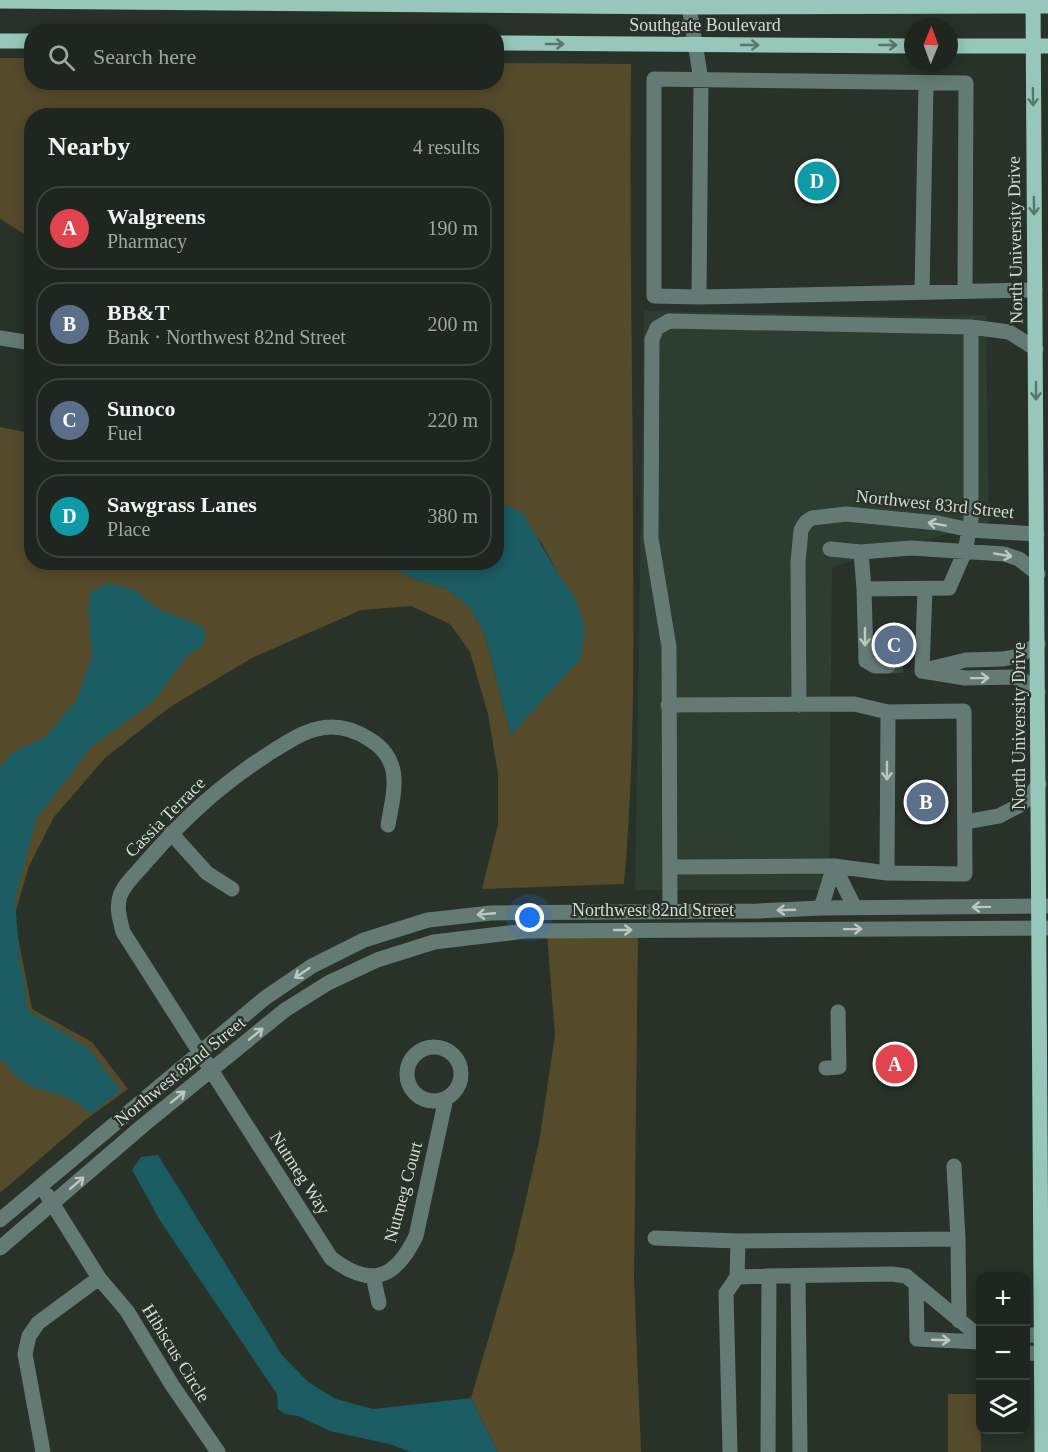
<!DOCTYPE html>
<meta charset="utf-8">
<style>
body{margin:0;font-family:"Times New Roman",serif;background:#2b322c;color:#f1f3f6}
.controls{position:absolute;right:18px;bottom:18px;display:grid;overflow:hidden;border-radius:12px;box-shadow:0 3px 15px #0003}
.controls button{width:54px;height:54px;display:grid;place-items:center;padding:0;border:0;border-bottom:2px solid #3c433d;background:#1e261f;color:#f1f3f6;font:30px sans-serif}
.compass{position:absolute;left:904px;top:18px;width:54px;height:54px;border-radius:50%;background:#1e261f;box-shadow:0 3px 15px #0003;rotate:1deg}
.you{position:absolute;left:530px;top:918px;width:21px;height:21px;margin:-15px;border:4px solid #fff;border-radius:50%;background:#1a73e8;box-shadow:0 0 0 9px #1a73e833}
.badge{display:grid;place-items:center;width:39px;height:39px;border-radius:50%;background:#8bbbb9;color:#fff;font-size:20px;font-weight:700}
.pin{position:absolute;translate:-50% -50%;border:3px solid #fff;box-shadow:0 2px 6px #0006}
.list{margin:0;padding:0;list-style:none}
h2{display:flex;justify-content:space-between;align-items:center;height:78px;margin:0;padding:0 24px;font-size:26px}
h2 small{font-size:20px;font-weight:400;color:#a1a5a4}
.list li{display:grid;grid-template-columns:39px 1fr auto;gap:18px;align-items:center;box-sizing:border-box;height:84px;margin:0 12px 12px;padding:0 12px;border:2px solid #3c433d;border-radius:24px}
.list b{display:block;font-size:22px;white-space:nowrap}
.list p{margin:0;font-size:20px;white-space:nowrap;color:#a1a5a4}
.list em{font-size:20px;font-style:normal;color:#a1a5a4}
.icon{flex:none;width:33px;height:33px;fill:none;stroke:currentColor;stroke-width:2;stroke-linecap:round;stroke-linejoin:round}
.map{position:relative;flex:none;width:1048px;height:1452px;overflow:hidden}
.search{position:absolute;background:#1e261f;box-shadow:0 3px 15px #0003;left:24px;top:24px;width:480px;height:66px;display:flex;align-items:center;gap:15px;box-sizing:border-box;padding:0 21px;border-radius:24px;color:#a1a5a4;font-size:22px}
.panel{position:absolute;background:#1e261f;box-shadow:0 3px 15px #0003;left:24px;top:108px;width:480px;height:462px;border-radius:24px}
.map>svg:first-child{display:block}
.built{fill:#2d3d2f}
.green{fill:#554b2b}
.water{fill:#1a5c62}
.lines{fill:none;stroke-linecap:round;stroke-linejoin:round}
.minor-tunnel{stroke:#424b43;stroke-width:15;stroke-dasharray:15 8;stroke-linecap:butt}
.minor{stroke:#647b75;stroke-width:15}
.major{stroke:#96c7ba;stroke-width:15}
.oneway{stroke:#5a756a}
.oneway2{stroke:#bec8c2}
.labels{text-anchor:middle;stroke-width:4.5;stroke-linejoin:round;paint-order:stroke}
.street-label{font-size:18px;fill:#d4dbd5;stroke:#283229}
</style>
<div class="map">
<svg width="1048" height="1452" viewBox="0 0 1048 1452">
<rect width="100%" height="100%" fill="#283229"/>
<path class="built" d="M644,311l273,5 69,-1 3,207 -157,45 -3,323h-194z"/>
<path class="green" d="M0,58h31l1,24h464l1,-19 134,1c-2,160 2,320 2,481 1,113 1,226 -9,339l-142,5 16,-64v-51l-10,-60 -18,-62 -20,-28 -39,-18 -50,4 -109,48 -82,49 -65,51 -51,59 -25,49 -15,51 18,92 60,33 36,47 -44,32 -84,72v-766l31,6 1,129 357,1 25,16 31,9 23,17 17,30 26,100 39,-44 8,-118 -17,-31 -38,-38 -6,-1 -1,-387h-464l-1,122 -31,-19z
M638,933l-4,346 7,173h-143l-27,-54 42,-143 26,-113 16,-107 -8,-101z
M948,1394h32l1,58h-33z"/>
<path class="water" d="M497,503l6,1 19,8 36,61 18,27 9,26 -4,32 -70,77 -26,-100 -17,-30 -23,-17 -31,-9 -25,-15 107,-2z
M106,583l27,6 25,20 44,17 4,10 -4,10 -16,11 -32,44 -63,46 -55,73 -21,79 5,66 4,13 3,32 60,37 34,43 -31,24c-16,-19 -40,-20 -61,-29 -11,-5 -20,-18 -29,-26v-292l13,-15 31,-14 32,-37 16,-45 -4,-46 2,-17z
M158,1155l124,200 26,27 28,17 37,10 98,-11 27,54h-87l-22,-8 -59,-13 -32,-15 -13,-2 -7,-5 -1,-15 -116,-172 -29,-52 9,-13z"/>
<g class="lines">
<path class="minor-tunnel" d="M888,666l23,-1"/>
<path class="minor" d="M688,0l13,80 -2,217 336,-7
M922,292l4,-209
M699,297l-45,-1v-217l312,4 -1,208
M0,338l32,5
M830,549l31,3 3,37 85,-1 16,-37 6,-31v-193
M861,552l50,-4 93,6 15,5 19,15
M864,589l2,72 9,5h13
M929,669l37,-9 37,-1 16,-3 19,-12
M922,671l43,7 48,-1 10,3 15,12
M922,671l3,-82
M668,705l186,-1 34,8 76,-1 1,163 -78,-1 -53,-7 -163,1
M799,705l-1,-143 3,-32 5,-8 6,-4 34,-4 92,9 32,7 67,4
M965,822l34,-6 23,-12 17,-20
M388,825c6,-34 16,-65 -19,-86 -16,-10 -33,-15 -52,-10 -15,3 -29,13 -41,20 -54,34 -90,67 -131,114 -8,10 -21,21 -25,33 -4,12 0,24 3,36l208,326c39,30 64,22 85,-22l30,-138
M171,833l36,40 25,16
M834,866l21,42
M887,873l1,-161
M821,908l13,-42
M670,912l-1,-265 -18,-109 1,-199 5,-11 12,-7 302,6 38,5 27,17
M407 1074a27 27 0 1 1 54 0a27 27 0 1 1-54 0Z
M826,1068l13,-1 -1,-55
M47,1195l52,83 28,33 45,74 46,67
M0,1220l265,-222 47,-32 52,-26 64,-20 63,-7 266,-2 64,-3 227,-2
M655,1238l83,3
M958,1239l1,82
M0,1248l146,-125 139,-113 43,-27 49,-23 57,-18 92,-11 522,-3
M373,1276l6,27
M798,1276l2,176
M737,1277l1,-36 220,-2 -4,-73
M916,1284l1,55 63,3
M1026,1335h22
M1026,1353l22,1
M43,1452l-18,-98 4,-18 9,-13 61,-45
M730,1452l-4,-159 11,-16 32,-1
M768,1452l1,-176 123,-2 14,2 69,57 4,9"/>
<path class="major" d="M1033,0l9,1452
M0,1l688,6 360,-1
M0,41h32
M496,43l417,3
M949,46h99"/>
</g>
<defs><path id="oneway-shaft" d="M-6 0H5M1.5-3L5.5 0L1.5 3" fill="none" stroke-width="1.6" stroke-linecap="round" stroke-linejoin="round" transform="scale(1.5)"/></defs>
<g class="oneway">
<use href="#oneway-shaft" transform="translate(555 44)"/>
<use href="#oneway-shaft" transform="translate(750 45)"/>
<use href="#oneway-shaft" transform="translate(888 45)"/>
<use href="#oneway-shaft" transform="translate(1033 97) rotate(89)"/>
<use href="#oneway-shaft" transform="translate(1034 206) rotate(89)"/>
<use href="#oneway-shaft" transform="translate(1036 391) rotate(90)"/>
</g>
<g class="oneway2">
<use href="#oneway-shaft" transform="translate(937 524) rotate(-170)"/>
<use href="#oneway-shaft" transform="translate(1003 555) rotate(10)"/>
<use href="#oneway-shaft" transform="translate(865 637) rotate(90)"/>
<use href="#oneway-shaft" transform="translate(980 678) rotate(-1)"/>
<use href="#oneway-shaft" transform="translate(887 771) rotate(90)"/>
<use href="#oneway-shaft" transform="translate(981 907) rotate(179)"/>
<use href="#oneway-shaft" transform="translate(786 910) rotate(178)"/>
<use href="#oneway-shaft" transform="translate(486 914) rotate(175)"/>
<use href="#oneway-shaft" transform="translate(853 929) rotate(-1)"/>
<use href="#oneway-shaft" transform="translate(623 930)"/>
<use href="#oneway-shaft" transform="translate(302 973) rotate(146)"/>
<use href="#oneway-shaft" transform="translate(256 1034) rotate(-39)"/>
<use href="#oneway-shaft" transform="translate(178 1097) rotate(-39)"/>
<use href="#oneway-shaft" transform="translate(77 1183) rotate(-41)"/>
<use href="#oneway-shaft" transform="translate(941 1340) rotate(2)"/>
</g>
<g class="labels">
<g class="street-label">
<text x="705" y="31">Southgate Boulevard</text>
<text transform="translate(1015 240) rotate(-91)" y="6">North University Drive</text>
<text transform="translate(935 504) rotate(6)" y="6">Northwest 83rd Street</text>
<text transform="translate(1019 726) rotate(-90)" y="6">North University Drive</text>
<text transform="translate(165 817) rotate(-45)" y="6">Cassia Terrace</text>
<text x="653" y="916">Northwest 82nd Street</text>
<text transform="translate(180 1071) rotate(-39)" y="6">Northwest 82nd Street</text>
<text transform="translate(300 1173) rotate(57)" y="6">Nutmeg Way</text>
<text transform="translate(403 1192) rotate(-75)" y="6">Nutmeg Court</text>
<text transform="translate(176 1353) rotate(58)" y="6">Hibiscus Circle</text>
</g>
</g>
</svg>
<div class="controls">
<button>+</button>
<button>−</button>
<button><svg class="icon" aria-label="layers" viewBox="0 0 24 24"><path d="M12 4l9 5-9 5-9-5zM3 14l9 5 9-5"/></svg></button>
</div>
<svg class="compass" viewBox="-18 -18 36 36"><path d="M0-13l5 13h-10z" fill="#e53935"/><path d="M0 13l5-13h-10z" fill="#a1a5a4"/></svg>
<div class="you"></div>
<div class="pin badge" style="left:895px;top:1064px;background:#e0444e">A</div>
<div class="pin badge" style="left:926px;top:802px;background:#5c6f8a">B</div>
<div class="pin badge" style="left:894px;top:645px;background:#5c6f8a">C</div>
<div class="pin badge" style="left:817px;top:181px;background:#0f9aa8">D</div>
<div class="search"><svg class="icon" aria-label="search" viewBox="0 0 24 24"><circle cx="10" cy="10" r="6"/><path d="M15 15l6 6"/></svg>Search here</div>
<section class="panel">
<h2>Nearby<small>4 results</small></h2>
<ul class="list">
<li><span class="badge" style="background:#e0444e">A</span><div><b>Walgreens</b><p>Pharmacy</p></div><em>190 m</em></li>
<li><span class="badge" style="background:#5c6f8a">B</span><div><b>BB&amp;T</b><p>Bank · Northwest 82nd Street</p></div><em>200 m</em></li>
<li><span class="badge" style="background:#5c6f8a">C</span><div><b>Sunoco</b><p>Fuel</p></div><em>220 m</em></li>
<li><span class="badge" style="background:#0f9aa8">D</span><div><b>Sawgrass Lanes</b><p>Place</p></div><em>380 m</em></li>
</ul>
</section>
</div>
